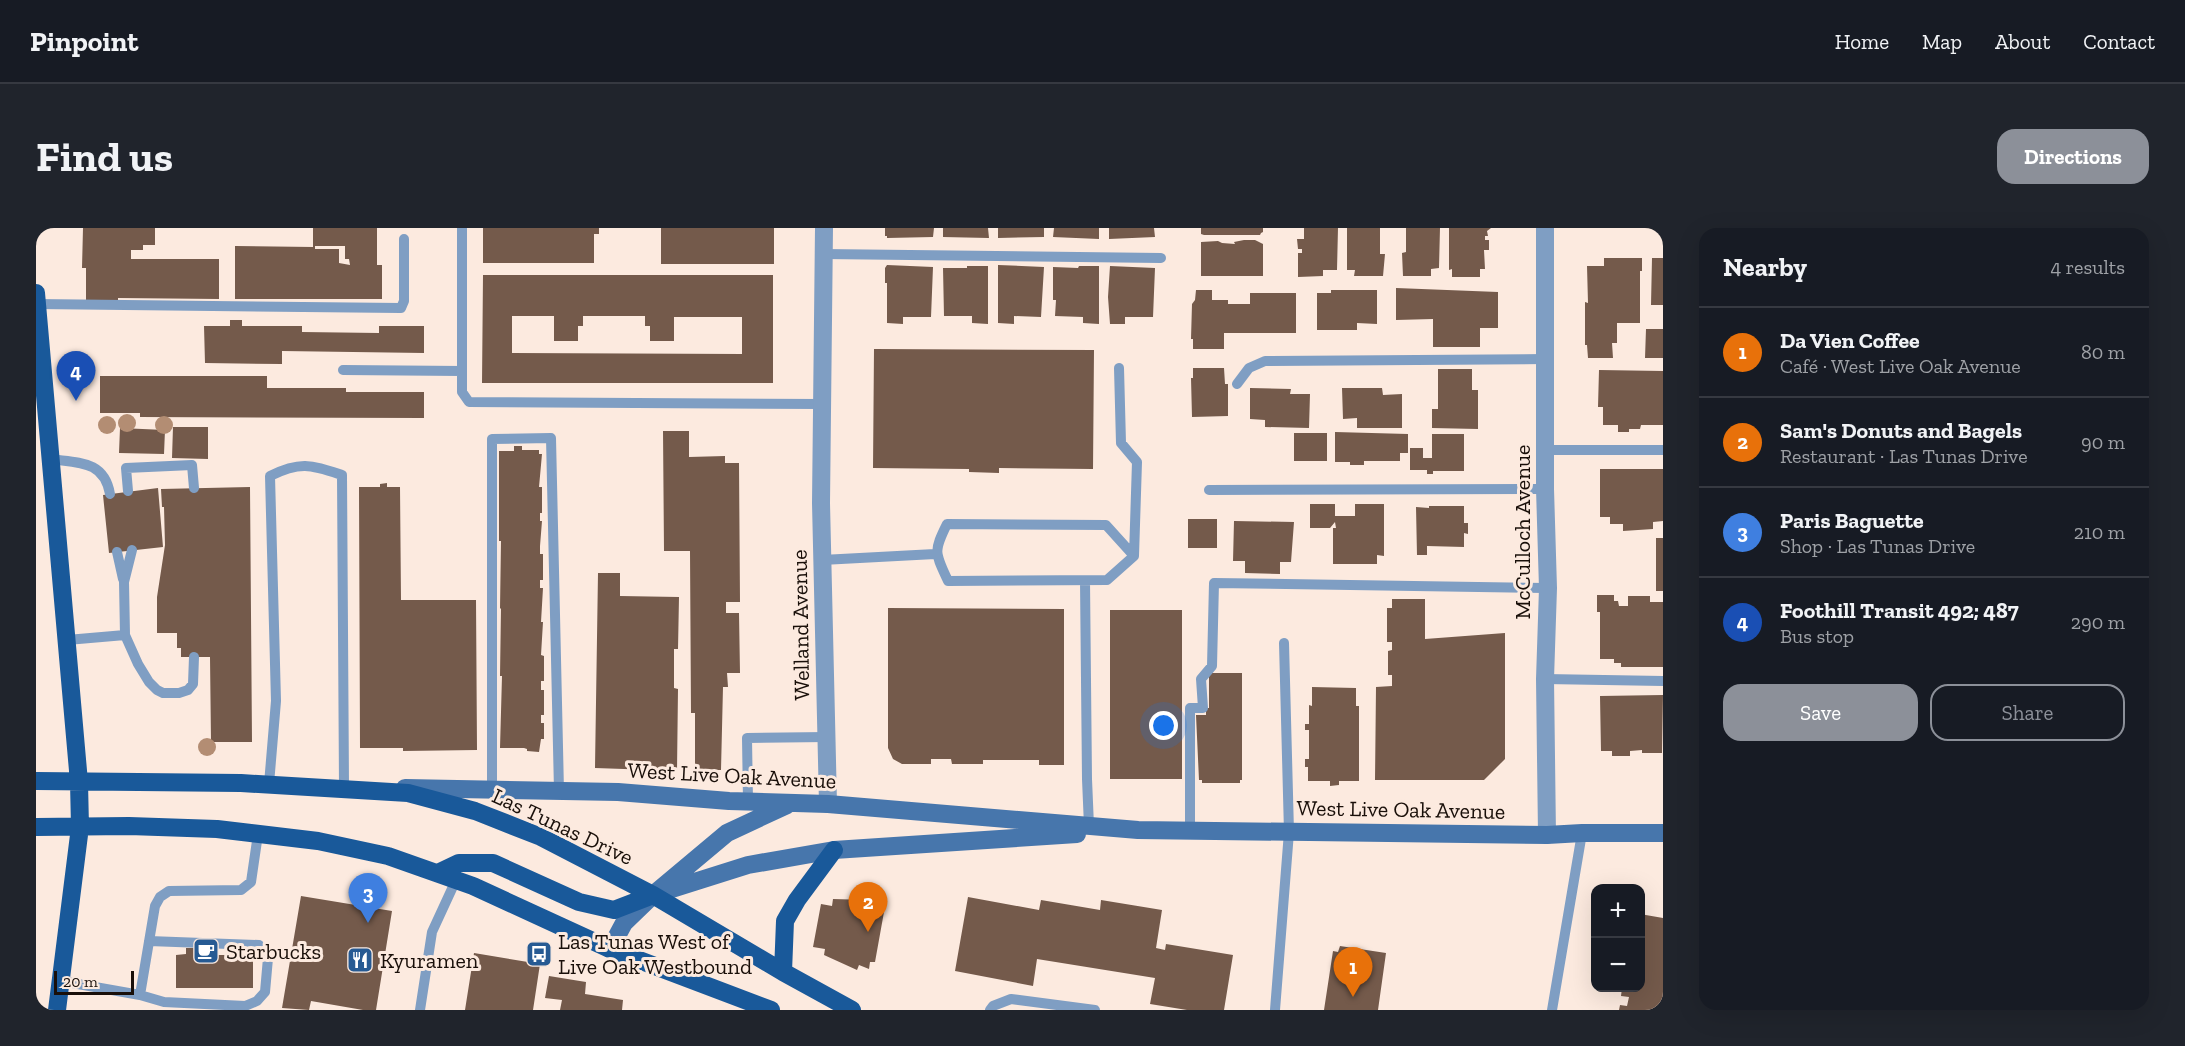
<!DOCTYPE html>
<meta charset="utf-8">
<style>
body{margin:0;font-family:"Zilla Slab",serif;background:#20242c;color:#f1f3f6}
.controls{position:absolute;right:18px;bottom:18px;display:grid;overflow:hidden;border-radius:12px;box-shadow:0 6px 24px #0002}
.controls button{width:54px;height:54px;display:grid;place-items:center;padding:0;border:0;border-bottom:2px solid #363941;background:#171b24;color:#f1f3f6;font:30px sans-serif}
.scale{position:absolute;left:18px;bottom:15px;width:80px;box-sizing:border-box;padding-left:6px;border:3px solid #190f09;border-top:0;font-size:16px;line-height:21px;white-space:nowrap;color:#190f09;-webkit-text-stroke:4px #fceadf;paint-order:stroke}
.you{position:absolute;left:1128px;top:498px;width:21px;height:21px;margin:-15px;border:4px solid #fff;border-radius:50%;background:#1a73e8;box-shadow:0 0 0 9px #1a73e833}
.badge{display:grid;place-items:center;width:39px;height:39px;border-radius:50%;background:#8c9099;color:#fff;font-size:20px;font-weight:700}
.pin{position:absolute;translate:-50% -50px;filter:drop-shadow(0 2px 3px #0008)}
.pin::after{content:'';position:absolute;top:32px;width:21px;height:18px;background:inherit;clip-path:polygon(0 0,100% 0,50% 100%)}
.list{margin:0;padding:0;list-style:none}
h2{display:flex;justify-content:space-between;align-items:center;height:78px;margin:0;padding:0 24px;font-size:26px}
h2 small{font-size:20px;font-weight:400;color:#9ea1a6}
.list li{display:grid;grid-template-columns:39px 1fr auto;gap:18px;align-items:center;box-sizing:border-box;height:90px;padding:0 24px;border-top:2px solid #363941}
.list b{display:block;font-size:22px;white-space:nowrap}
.list p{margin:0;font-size:20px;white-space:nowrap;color:#9ea1a6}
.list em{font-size:20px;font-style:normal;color:#9ea1a6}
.actions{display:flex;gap:12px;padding:18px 24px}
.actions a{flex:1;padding:14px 0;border:2px solid #8c9099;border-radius:18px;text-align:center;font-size:21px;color:#8c9099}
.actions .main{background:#8c9099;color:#fff}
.map{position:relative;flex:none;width:1627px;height:782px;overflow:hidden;border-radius:18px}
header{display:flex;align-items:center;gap:36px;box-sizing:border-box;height:84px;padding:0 30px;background:#171b24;border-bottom:2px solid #363941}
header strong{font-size:28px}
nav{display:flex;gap:33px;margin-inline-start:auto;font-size:21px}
.intro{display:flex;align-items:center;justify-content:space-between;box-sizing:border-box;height:144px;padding:0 36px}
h1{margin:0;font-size:42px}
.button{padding:15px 27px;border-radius:18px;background:#8c9099;color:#fff;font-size:21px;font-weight:700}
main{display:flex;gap:36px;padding:0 36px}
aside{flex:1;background:#171b24;border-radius:18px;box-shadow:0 6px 24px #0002}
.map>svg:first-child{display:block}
.building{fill:#745a4b;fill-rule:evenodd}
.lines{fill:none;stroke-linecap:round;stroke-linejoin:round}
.lane{stroke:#7f9ec3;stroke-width:10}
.street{stroke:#7f9ec3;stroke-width:18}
.secondary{stroke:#4776ac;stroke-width:18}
.primary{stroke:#19599a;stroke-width:18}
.tree{fill:#b38d73}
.labels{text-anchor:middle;stroke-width:6;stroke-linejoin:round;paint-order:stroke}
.street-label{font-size:22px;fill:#190f09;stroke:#fceadf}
.poi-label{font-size:22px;fill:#190f09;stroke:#fceadf;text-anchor:start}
</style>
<header>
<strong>Pinpoint</strong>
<nav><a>Home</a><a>Map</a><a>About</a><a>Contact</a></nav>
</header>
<div class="intro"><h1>Find us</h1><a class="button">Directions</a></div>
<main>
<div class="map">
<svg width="1627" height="782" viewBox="0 0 1627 782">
<rect width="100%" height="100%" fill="#fceadf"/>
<path class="building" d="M47,0h72v17h-12v5h-12v9h88v40l-101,-1v2h-32v-32h-4z
M277,0h64v37h5v34h-147v-53l78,1zM279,18h30v13h4l1,6 -11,-2v-14h-24z
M447,0h116v6h-5v29h-111z
M625,0h113v36h-113z
M849,0h49l-1,9 -46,1v-2h-2z
M907,0h45l1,10 -46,-1z
M962,0h46v9l-46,1z
M1018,0h45v11l-46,-2z
M1073,0h45l1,9 -46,2z
M1165,0h62v4l-2,1 -1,2h-56l-3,-1z
M1268,0h34l-1,42h-14v6l-25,1v-24h4v-4h-4l-1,-10h7z
M1311,0h33v26h5l-2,22h-29l1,-6h-8z
M1370,0h34l-1,40 -8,1v7h-28l-1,-23 4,-1z
M1413,0h42l-4,3 1,5h-3v4h4v10h-5l1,19h-5v8h-28v-8l-3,1z
M1208,12h11l8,4v32h-62v-34l17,-1 4,2 13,1 -1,-2z
M1568,30h38v13h-2v52h-23v20h-5l1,15h-25l-1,-13h-2v-43l3,1 -1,-37h17z
M1616,30h11v47h-12z
M851,37l46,2 -2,50h-28v7l-16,-1v-40h-2v-15z
M962,37l46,2 -3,50 -27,-1v8l-16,-1z
M931,38h21v58l-16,-1v-7h-28l-1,-48h24z
M1043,38h20v58l-16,-1v-6l-28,-1 1,-16h-3v-33l25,1z
M1074,38l45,2 -2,49h-28v7h-15l-2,-27z
M447,47h290v108h-291zM476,88h42v25h24v-15h5v-10h62v10h5v15h24v-24h68v37l-230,-1z
M1360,60l102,4v36h-18v19h-47v-28l-37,1z
M1160,62h16v10h16v4h22v-11h46v40h-72v16h-31v-10h-2l1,-35 3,-4z
M1295,62h46v34l-20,-1v7h-40v-37h14z
M194,92h12v6h60v6l77,1v-7h45v27l-142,-2v13l-77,-1 -1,-37h26z
M1610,101h17v29h-18z
M838,121l220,1 -1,119 -94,-1v5l-30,-1v-3l-96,-1z
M1157,140h31l1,16h3v32l-36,1 -1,-39h2z
M1402,141h34v21h6v39l-46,-1v-19h6z
M1563,142l64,1v54h-22l-1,4h-11v3h-11v-7h-15v-18h-5z
M64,148h167v12h79v4h78v26l-284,-1v-4h-40z
M1214,160l41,1 -1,5h20l-1,34 -44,-1v-7l-15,-1z
M1306,160h40l1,7 19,-1v34h-45v-10l-14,1z
M137,199h35v32l-36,-1z
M84,200l45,2 -1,24 -45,-1z
M627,203h26v26l36,-1v7h14l1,139h-14v11h13l1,60h-13l1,14h-5l-2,83h-26v-57h-4l-1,-162h-26z
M1299,204l73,2v19h-8v8h-36v4h-14v-3h-15z
M1258,205h33v28h-33z
M1396,206h32v37h-31v3h-6v-4h-17v-22h13v10h9z
M478,218h8v4h17v4h3l-3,33h3v26h-2v8h2l-2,25v8h3v26h-3v8h3l-2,34h2l-2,33 3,1v25h-3v9h3v25h-3v8h3v16h-3l-2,13 -12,-1v-2l-3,-1h-24l2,-72h-2l1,-68 -1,1 1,-68h-2v-90h15z
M1564,241h63v52l-10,1v7l-30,2v-7h-13v-7h-10z
M351,255v4h13l1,113h75l1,150 -74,1v-3h-43l-1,-261h21v-3z
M214,259l2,255h-41l-1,-85h-29v-9h-4v-15h-20v-36l8,-52 -1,-38h-2l-1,-18z
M122,260l5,59 -54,6 -6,-58z
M1274,276h25v12h20v-12h29v52l-7,-1v9h-44v-36h3l-1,-6 -5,6h-20z
M1393,278h35v17h4v11l-4,-1v14l-37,-1v9h-10l-1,-48 13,1z
M1152,291h29v29h-29z
M1198,293l60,1 -3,40h-11v12l-35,-1v-12h-12z
M1620,310h7v53h-7z
M562,345h22v23l59,1 -1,52h-4v39l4,1 -1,82 -25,1 1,-2 -58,-2z
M1561,367h17v6h4l1,5h9v-10h22v6h13v65h-42v-4h-7v-4h-14v-47h-3z
M1356,371h33v40l80,-6v126l-21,21h-109l1,-93 16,-1v-11h-4v-24l4,-1v-8h-5v-34h5z
M852,380l176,1v156h-25v-5h-56v4h-31l-1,-5h-20v5h-29l-9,-5 -5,-11z
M1074,382h72v169h-72z
M1173,445h33v107h-2v3h-38v-3h-3l-3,-65h10v-7h3z
M1276,459l44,1v18h3v75h-20v4l-9,1v-5h-22v-14h-3v-8h4v-29h-4v-6h4v-19l3,1z
M1627,467l-1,58h-20v-3l-12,1v5h-18v-5h-11l-1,-55z
M265,668l91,15 -16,99h-13l-52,-9 -2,9 -27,-2z
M932,669l71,13 2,-10 59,10 1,-10 61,10 -6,38 9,2 1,-6 67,11 -9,55h-37l-37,-6 5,-26 -118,-19 -4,27 -78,-15z
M797,671l35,1v5h11l-1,5 6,2 -9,50h-5l-1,7 -10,-4 -2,5 -33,-15 1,-6 -12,-2 8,-43 11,2z
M1604,686l23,4v92h-44l1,-5 7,1 2,-9 -8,-1 1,-8h18z
M1304,718l46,7 -8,57h-54l9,-59 5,1z
M150,720h15v7h52v33h-77v-33l10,-1z
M438,725l66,11 -7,46h-68z
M513,748l37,6 -1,12 38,6 -1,10h-62l2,-10 -17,-2z"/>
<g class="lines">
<path class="lane" d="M426,0v164l7,10 352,2
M787,26l338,4
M1,76l364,4 3,-7v-62
M1083,140l2,75 16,19 -3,94 -27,24 -159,1c-13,-28 -15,-29 -1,-57l159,1 28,31
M307,142l119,1
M1201,156l12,-16 16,-7 280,-2
M1510,222h117
M14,231c28,4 54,1 60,35
M1173,262l336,-1
M92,263l-2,-23 66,-3 2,23
M96,322l-8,32 1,53 13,29 11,18 8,8 6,3h16l9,-3 5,-6 1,-27
M81,324l6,27
M786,332l113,-6
M1049,353l2,198 2,47
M31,412l58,-5
M1509,451l118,2
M233,556l7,-83 -6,-225c31,-15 41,-11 72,-1l2,312
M456,562v-351l59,-1 8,353
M712,573l-1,-63 80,-1
M1154,603v-123h13l-2,-29 11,-13 2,-83 334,5
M25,753l79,14 15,-89 5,-9 9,-6 72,-1 10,-8 7,-48
M104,767l24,7 81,4 12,-5 8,-9 3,-34 -2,-7 -7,-6 -110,-4
M384,782l12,-78 24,-52
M954,782l3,-4 18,-7 84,11
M1239,782l14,-178 -5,-189
M1516,782l30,-177"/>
<path class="street" d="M788,0l-3,275 7,301
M1509,0v261l3,99 -3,91 2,156"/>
<path class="secondary" d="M369,560l213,4 111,9 99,3 310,26 409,5 35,-2h81
M617,667l95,-30 86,-15 243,-16
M574,721l14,-26 29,-28 74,-62 60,-28"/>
<path class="primary" d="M0,65l43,489 1,45 -23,183
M0,553l205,2 167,10 67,18 66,26 112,58 130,77 69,38
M0,599l93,-1 88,3 101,12 70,15 85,30 137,63 161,61
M402,645l21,-10h34l86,39 35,8 39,-15
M747,744l2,-51 12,-21 37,-50"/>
</g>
<g class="tree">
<circle cx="91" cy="195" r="9"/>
<circle cx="71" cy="197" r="9"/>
<circle cx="128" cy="197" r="9"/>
<circle cx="171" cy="519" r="9"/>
</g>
<defs>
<g id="cafe-square" transform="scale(1.35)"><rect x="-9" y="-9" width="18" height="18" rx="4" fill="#265a93" stroke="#fceadf"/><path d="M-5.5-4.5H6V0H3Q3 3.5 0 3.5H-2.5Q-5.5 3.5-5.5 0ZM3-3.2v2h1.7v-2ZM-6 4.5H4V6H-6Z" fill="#fff"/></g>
<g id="bus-square" transform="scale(1.35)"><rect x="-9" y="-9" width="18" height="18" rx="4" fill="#265a93" stroke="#fceadf"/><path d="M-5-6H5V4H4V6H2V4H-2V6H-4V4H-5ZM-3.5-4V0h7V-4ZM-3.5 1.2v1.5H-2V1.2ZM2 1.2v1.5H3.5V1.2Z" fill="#fff"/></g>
<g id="restaurant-square" transform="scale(1.35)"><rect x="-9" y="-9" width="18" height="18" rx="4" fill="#265a93" stroke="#fceadf"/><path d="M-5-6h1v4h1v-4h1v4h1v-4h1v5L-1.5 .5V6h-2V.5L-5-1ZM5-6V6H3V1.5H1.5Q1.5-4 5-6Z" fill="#fff"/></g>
</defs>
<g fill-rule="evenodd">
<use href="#cafe-square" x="170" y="723"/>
<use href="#bus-square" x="503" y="726"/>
<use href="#restaurant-square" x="324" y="732"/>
</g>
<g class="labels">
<g class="street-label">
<text transform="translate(1486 304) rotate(-90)" y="8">McCulloch Avenue</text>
<text transform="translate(764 397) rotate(-91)" y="8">Welland Avenue</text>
<text transform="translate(696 547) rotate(3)" y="8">West Live Oak Avenue</text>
<text transform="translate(1365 581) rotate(1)" y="8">West Live Oak Avenue</text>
<text transform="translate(527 598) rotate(25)" y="8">Las Tunas Drive</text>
</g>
<g class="poi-label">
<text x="522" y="721">Las Tunas West of<tspan x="522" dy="25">Live Oak Westbound</tspan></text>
<text x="190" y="731">Starbucks</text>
<text x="344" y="740">Kyuramen</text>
</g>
</g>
</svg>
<div class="controls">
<button>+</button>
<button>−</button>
</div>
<div class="scale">20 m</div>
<div class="you"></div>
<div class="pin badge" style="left:1317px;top:769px;background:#e8710a">1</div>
<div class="pin badge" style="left:832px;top:704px;background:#e8710a">2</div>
<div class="pin badge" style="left:332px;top:695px;background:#3f7fe0">3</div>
<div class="pin badge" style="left:40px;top:173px;background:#1a4fb4">4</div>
</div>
<aside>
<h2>Nearby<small>4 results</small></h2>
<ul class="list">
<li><span class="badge" style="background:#e8710a">1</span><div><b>Da Vien Coffee</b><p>Café · West Live Oak Avenue</p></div><em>80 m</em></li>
<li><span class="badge" style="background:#e8710a">2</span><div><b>Sam's Donuts and Bagels</b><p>Restaurant · Las Tunas Drive</p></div><em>90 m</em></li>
<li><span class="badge" style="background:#3f7fe0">3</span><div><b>Paris Baguette</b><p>Shop · Las Tunas Drive</p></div><em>210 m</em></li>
<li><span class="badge" style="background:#1a4fb4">4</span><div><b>Foothill Transit 492; 487</b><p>Bus stop</p></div><em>290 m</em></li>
</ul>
<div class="actions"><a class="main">Save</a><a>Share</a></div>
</aside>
</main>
